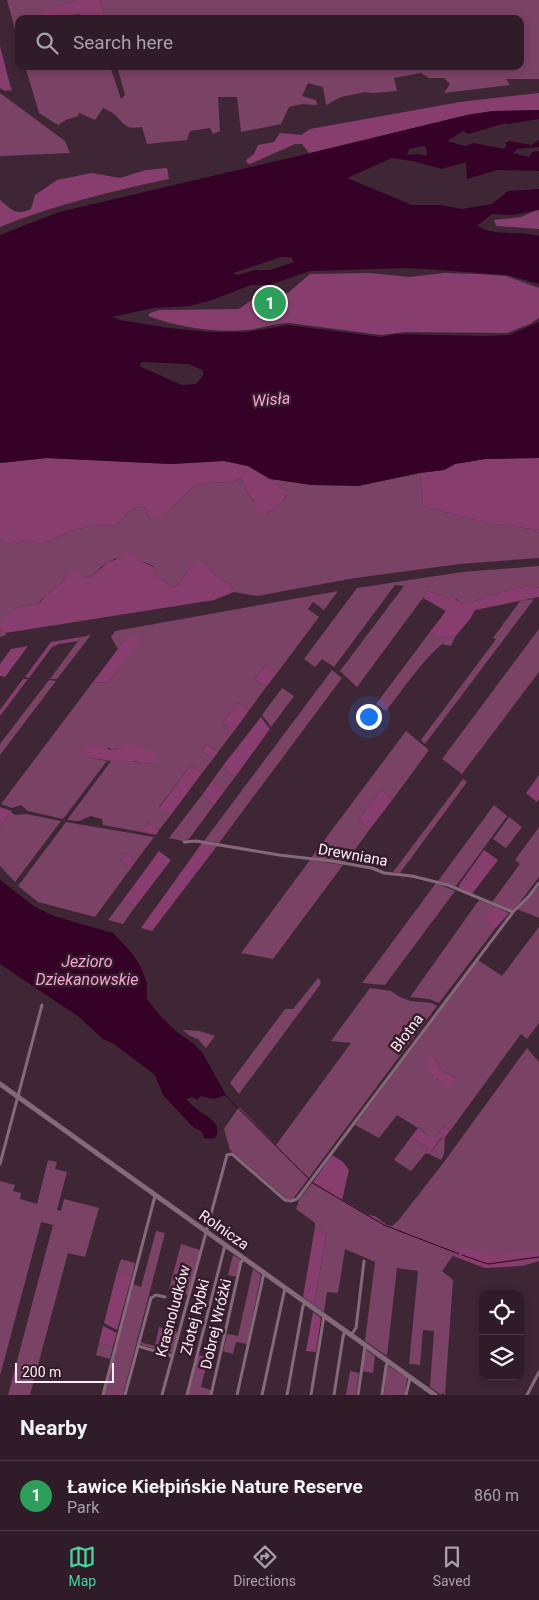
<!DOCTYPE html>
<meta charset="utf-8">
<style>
body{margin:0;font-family:Roboto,sans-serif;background:#372530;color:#f1f3f6}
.controls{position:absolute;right:15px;bottom:15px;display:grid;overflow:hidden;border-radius:10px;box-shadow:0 2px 8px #0003}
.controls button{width:45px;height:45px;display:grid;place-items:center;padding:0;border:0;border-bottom:1px solid #4a3a45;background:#2f1c28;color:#f1f3f6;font:25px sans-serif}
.scale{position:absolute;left:15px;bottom:12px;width:99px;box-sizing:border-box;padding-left:5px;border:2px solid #fdecf6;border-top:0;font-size:14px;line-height:18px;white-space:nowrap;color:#fdecf6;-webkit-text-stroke:4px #351c2b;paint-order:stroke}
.you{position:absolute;left:368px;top:716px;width:18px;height:18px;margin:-12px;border:4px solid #fff;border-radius:50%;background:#1a73e8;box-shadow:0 0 0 8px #1a73e833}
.badge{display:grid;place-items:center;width:32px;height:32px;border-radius:50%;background:#49d49c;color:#fff;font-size:16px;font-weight:700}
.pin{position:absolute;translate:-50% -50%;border:2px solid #fff;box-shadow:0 1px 5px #0006}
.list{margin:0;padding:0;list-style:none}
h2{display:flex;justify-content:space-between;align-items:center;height:65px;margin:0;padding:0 20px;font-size:21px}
h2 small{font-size:16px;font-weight:400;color:#a7a1a8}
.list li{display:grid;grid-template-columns:32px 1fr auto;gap:15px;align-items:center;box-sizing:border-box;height:70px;padding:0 20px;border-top:1px solid #4a3a45}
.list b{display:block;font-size:19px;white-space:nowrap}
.list p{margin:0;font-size:16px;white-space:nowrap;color:#a7a1a8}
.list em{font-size:16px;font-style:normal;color:#a7a1a8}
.icon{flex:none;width:28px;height:28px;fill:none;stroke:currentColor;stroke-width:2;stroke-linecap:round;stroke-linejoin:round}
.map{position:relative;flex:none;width:539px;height:1395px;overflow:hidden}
.search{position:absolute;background:#2f1c28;box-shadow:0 2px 8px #0003;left:15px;right:15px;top:15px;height:55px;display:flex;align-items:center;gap:12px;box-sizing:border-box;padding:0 18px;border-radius:10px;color:#a7a1a8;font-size:19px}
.sheet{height:135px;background:#2f1c28}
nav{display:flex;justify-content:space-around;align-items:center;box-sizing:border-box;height:70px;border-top:1px solid #4a3a45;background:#2f1c28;font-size:14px;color:#a7a1a8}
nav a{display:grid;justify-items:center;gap:2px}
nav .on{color:#49d49c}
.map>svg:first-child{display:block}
.green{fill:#7a4265;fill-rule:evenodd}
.forest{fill:#873e6e}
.water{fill:#350126;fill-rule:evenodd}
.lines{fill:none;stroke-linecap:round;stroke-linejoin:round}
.stream{stroke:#350126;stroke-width:1}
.street{stroke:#856879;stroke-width:3}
.secondary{stroke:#856879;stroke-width:5}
.labels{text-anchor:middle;stroke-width:5;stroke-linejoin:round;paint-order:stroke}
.street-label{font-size:15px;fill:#fdecf6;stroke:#351c2b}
.water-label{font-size:16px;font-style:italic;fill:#f7a3d6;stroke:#351c2b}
</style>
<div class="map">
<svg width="539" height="1395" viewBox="0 0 539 1395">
<rect width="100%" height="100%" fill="#3f2635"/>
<path class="green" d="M7,0h69l-36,12 5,7h-26v26z
M100,0h439v79h-33l4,6 -66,8 6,-9 -6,-6h-15l-8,-5 -27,5 3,13 -25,2 -7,-1 -24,5 -15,8 -3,-18 -15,-4 -6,13 14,4 1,5 -15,-1 -13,3 -8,17 -40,8 -4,-35h-19l2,34 -7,3 -3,-6 -20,3 -3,9 -40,4 -5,-17c-16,2 -14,1 -25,-10 -3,-4 -9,-7 -14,-9l-8,12 -16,-7 -1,3 -12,4 -8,5 -19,-12 -14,-47h85l11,33 4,-4 -8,-29h403v-47h-415z
M0,93l65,48 5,12 -70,3z
M420,473l3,33 59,16 57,8v28l-79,6 -105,14 -98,18 -23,-4 -3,-8 -16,-9 -10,-11 -16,4 -10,17 -7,2 -12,-9h-6v-12c-14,-5 -32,-12 -46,-4 -7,4 -12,11 -18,16l-23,-4 -6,10 -14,10 -8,9 -23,5 -16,21 5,4 1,2 -6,2v-97l7,4 19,-3 16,3 29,-13 23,-6 21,1 17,-17 12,-3 4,10 8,3 14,-10 24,-23 18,-4 19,1 10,-5 7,16 17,21 18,-14 4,-6 -17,-16 88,7z
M539,566v22l-11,-2 -38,9 -19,8h-9l-6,-4h-6l-22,-8 -71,96 -17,-16 64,-85 -9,-1 -61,82 -12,-8 -7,8 -11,-8 53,-71 105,-16z
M338,591l-14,19 -11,-8 -5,7 11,8 -42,56 -11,-8 -11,14 11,8 -16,22 -12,-6 -15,19 11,9 -16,21 -11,-8 -5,7 11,8 -11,14 -11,-8 -32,42 11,9 -11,14 -11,-8 -7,10 -38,-7 -1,-6 -11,-3 -12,5 -12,-1 44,-59 18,-1 14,4 9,-1 -26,-17 -14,4 -3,-2 -28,8 26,5 -44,58 -35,-8 -7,-6 -9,3 -11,-4 92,-122 15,1 34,-46h-15l-9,12 -7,-12 4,-6z
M534,599l-109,145 -4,-4 75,-101 -3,-1 27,-37z
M539,629v43l-77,102 -20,-15z
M430,632l8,6 17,-1 -4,9 -9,-2c-22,19 -38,44 -56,67l-10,-7z
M91,635l-34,44h-7l31,-42z
M332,670l10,8 -123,165 -15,-2z
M49,680l7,1 -56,74v-11z
M282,688l12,8 -23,31 -9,-12z
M406,731l23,19 -36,49 -12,-9 -23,30 12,9 -25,34 -34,-5z
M222,767l13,10 -10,13 -13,-9z
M463,779l4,3 -67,91 -7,-1z
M202,795l12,10 -25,34 -6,2 -14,-3z
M494,805l13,11 -51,70 -18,-5z
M11,812l4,3 11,-1 35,7 -46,61 -15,-16v-39z
M509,817l13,10 -16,21 -13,-9z
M66,822l88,15 -18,24 -11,-8 -5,7 11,8 -36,49 -57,-15 -20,-16z
M539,827v50l-26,34 -21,-9 28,-38 -5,-4z
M310,860l33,5 -70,94 -32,-6z
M436,883l19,8 -70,94 -23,-2z
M539,886v32l-22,-9z
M123,900l12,7 -12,17 -15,-4z
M479,900l15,6 -7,13 8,10 -56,74 -10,-4 -19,-2z
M539,927v96l-12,16 -6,-5 -71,97 -6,-5 -9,12c-7,-1 -11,-6 -16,-11l-1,1 -21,-13 -18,23 -24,-13 123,-165 24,16zM435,1059l7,11 14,8 -19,2z
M318,978l3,3 -1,4 -81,109 -9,-11 55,-74h8z
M370,988l21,3 9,6 10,4 22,2 5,3 -144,193h-6l-57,-49 -6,-21 15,-22 37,38 75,-102 -20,-2z
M183,1030l17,1 15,5 -9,12 -8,-9 -8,-3z
M527,1048l12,14v190c-15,3 -32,5 -47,3 -12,-2 -22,-6 -35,-5l-15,21 11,9 -8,115 -2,-2 -2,2 -11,-8 4,-56 -11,-1 -3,35 -11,-1 9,-93 -21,-3 -10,88 -22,-15 10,-79 -30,-13 -7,44 -11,-1 -3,20 -10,-7 12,-70 -11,-8v-4l-19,-14 4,-11 13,-16 55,33 7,1 12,9 5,1 6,-5 46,-59z
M411,1137l18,12 -18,22 -17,-11z
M445,1137l-1,17 -3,6 -12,-6 13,-16z
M48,1160l9,2 -2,7 12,3 -10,38 4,1 3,-12 35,9 -14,49 -17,-4 -38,142h-22l45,-170 -12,-3 -41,154v-195l15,4 -2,6 8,2 -1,6 17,5z
M156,1231l9,2 -42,162h-19l29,-111 8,3z
M181,1244l19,6 -12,45 -19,-6z
M233,1255l8,5 -4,17 -9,-2z
M121,1259l14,4 -3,13 -15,-4z
M253,1269l8,6 -14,69 -11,-2 -3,12 -10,-3 4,-17 11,2z
M159,1327l19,5 -6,20 -2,1 -28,-8 -2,-3 15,4z
M99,1343l14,3 -3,13 -14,-4z
M365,1349l10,7 -2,17 -11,-2z
M387,1365l20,13 -2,17h-21z
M350,1371l9,2 -3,22h-10z
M194,1373l10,2 -3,12 10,3 -1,5h-22z"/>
<path class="forest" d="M76,0h24l5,19h-22l-4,-5 -34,5 -6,-7z
M0,46l10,39 2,5 -7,1 -5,-3z
M539,93v17l-46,1 -26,4 -158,38 -7,-9h-7l-45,20 -3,-1 -1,-3 8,-6 4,-9 16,-3 6,-9 21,2 9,-6 150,-27z
M167,168l2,11c-57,12 -115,26 -169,48v-27c12,10 16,16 31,9l4,-14 22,-15 35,-7 28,5 26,-8z
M539,209v20l-43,-3 -2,-6 27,-3z
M370,273l39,4 35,-4 34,1 28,2 33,12v30l-9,6 -23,9 -101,-1 -25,3 -92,-12c-15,0 -28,6 -42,7 -33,3 -69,-3 -99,-14l2,-3 9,-3 80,-1 11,-8 17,-6 21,-2 22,-19z
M47,458l124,6 53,-3 24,5 22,13 17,15 -4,7 -18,14 -9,-3 -1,-10 -7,-8 -7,-16 -10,5 -19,-1 -18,4 -24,23 -14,11 -8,-4 -4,-10 -12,3 -17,17 -21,-1 -23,6 -29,13 -16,-3 -19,3 -7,-4v-77z
M539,458v72l-57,-8 -59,-16 -3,-33 24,-3 11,-6 30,-5z
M127,553l10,3 3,5 14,6v11h6l12,9 7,-2 10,-17 9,-7 7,3 10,11 16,9 3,8 -20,8 -209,33 -5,-4 3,-8 13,-13 24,-5 7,-9 14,-10 6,-10 10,-4 7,7 6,1 18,-16 13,-4z
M528,586l11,2v9l-64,13 -5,9 -15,18 -17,1 -8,-6 16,-21 -23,-13 5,-7 22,8h5l7,4h9l19,-8z
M81,637l-3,4 -19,3 -7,3 -23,31 -4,-1 26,-35z
M127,637h16l-35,46 -15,-1z
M28,646l-23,31 -5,-1v-12l11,-15z
M266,665l11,8 -11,14 -11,-8z
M23,679h5l-28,37v-6z
M238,703l12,6 -16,22 -11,-9z
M261,717l9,12 -35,48 -13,-10z
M207,744l11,8 -5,7 -11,-8z
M89,745c10,0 15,4 23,5 4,0 9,-3 12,-4 11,-3 26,4 34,11v4l-6,2 -9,1 -8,-3h-24l-31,-5z
M191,765l11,8 -32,43 -11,-8z
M539,775v24l-2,3 -11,-9z
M212,781l13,9 -11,15 -12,-10z
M381,790l12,9 -23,30 -12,-9z
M0,807l12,4 -12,16z
M148,822l11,8 -3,5 -15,-3z
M202,843l15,3 -65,85 -11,-3z
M484,850l14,10 -26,34 -13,-6v-3z
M159,851l12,9 -36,47 -12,-7z
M125,853l11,8 -5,7 -11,-8z
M494,906l15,7 -14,16 -9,-10z
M431,1056l4,3 7,11 14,8 -7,9c-11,-7 -25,-15 -24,-29z
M444,1126l6,5 -5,6 -4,1 -12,16 -4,-1 4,-4 -18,-12 8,-10 6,7 10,4z
M332,1155l11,7 6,8 -7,30 -29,-18z
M315,1227l11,8 -12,70 -11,-8z
M461,1248l34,7 44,-3v9l-17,5 -37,2 -32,-12 4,-7z
M117,1272l15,4 -15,54 -13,-7z
M313,1312l8,6 -5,34 -10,-1z
M103,1326l14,7 -4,13 -14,-3z
M198,1355l10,2 -4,18 -10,-2z"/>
<path class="water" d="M539,110v9l-31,5 -2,-1 -38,11 -5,-3 -16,10 18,5 9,-3 30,6 3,-4 -2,-2 5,-2 21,4 8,-5v7l-22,2 -4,4 16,4 3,-5 7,-1v20l-42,-1 -30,9 -1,-17 -24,7 -30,-8 -20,-3 -45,20 65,27h29l20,4 31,-5 16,-13 31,-2v21l-27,5 -20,-1 -15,12c19,11 41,4 62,10v48l-32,-9 -67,-5 -33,-2 -97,3 -41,14h-18l-39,15 -22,6 -37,2 -41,9 8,3 49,8 40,4h37l42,-7 93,12 16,-3 87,2 25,-1 30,-13v136l-54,1 -30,5 -11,6 -24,3 -62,13 -47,-1 -41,-6 -22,-13 -24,-5 -53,3 -124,-6 -47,5v-228l59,-23 269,-63 139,-34 26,-4zM423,146l3,1 1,6 -1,3 -7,-2 -12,1 2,-6zM281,257h10l3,5 -24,8h-14l-19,5 -4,-2zM142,362l46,2 15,6v6l-7,8 -14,1 -43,-19z
M0,880l35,27 19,9 59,17 18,19 10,15 6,17v15l15,19 15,14 17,12 8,8 24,43 -13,4 -12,-3 -4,4 -4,-3 -7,2c3,4 8,8 12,11 10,8 24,12 18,27l-4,2 -8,-1 -2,-6 -9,-5 -30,-32 -8,-20 -41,-31 -11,-5 -24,-22 -79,-53z"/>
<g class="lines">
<path class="stream" d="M225,1095l84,84
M311,1182l73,43 75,29
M462,1255l26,9 51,-7"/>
<path class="street" d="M184,842l12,-1 83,14 52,6 41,7 12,5 28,3 36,9 65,27
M0,1164l42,-159
M351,1335l5,-7 8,-67
M138,1346l34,10
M103,1395l52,-199
M125,1395l26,-97 5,-3 9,2
M162,1395l65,-240 5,-1 53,46 6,1 6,-2 216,-287 16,-16 10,-13
M187,1395l38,-150
M211,1395l30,-133 3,-3
M237,1395l27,-122
M262,1395l23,-107
M287,1395l16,-89 2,-3
M311,1395l13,-79
M334,1395l9,-58 2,-6
M358,1395l7,-49
M382,1395l4,-29 2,-4
M406,1395l4,-17
M527,1395l12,-23"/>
<path class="secondary" d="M0,1084l435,311"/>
</g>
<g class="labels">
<g class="street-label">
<text transform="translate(353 855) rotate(10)" y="5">Drewniana</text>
<text transform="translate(407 1033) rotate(-53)" y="5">Błotna</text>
<text transform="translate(224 1230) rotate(35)" y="5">Rolnicza</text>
<text transform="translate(173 1311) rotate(-75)" y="5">Krasnoludków</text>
<text transform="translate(195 1317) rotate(-76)" y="5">Złotej Rybki</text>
<text transform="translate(216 1324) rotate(-77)" y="5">Dobrej Wróżki</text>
</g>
<g class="water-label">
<text transform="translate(271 399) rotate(-5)" y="6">Wisła</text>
<text x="87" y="967">Jezioro<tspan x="87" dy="18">Dziekanowskie</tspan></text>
</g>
</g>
</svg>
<div class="controls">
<button><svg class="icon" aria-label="locate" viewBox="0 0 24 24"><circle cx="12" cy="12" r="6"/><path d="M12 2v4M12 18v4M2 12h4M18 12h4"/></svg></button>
<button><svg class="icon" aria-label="layers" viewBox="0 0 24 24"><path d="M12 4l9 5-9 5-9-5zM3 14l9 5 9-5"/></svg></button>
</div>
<div class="scale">200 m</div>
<div class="you"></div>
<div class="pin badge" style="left:270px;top:303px;background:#2e9e5b">1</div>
<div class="search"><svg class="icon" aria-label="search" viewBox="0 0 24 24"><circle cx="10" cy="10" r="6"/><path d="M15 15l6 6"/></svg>Search here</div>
</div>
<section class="sheet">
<h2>Nearby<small></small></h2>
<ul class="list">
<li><span class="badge" style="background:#2e9e5b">1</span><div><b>Ławice Kiełpińskie Nature Reserve</b><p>Park</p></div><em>860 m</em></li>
</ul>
</section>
<nav>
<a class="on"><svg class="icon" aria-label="map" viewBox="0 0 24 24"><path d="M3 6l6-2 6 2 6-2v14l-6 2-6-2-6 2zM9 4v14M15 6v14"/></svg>Map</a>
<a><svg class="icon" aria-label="directions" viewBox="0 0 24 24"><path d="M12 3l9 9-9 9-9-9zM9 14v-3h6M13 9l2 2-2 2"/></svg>Directions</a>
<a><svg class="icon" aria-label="saved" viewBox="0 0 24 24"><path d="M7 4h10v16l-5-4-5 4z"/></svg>Saved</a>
</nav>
